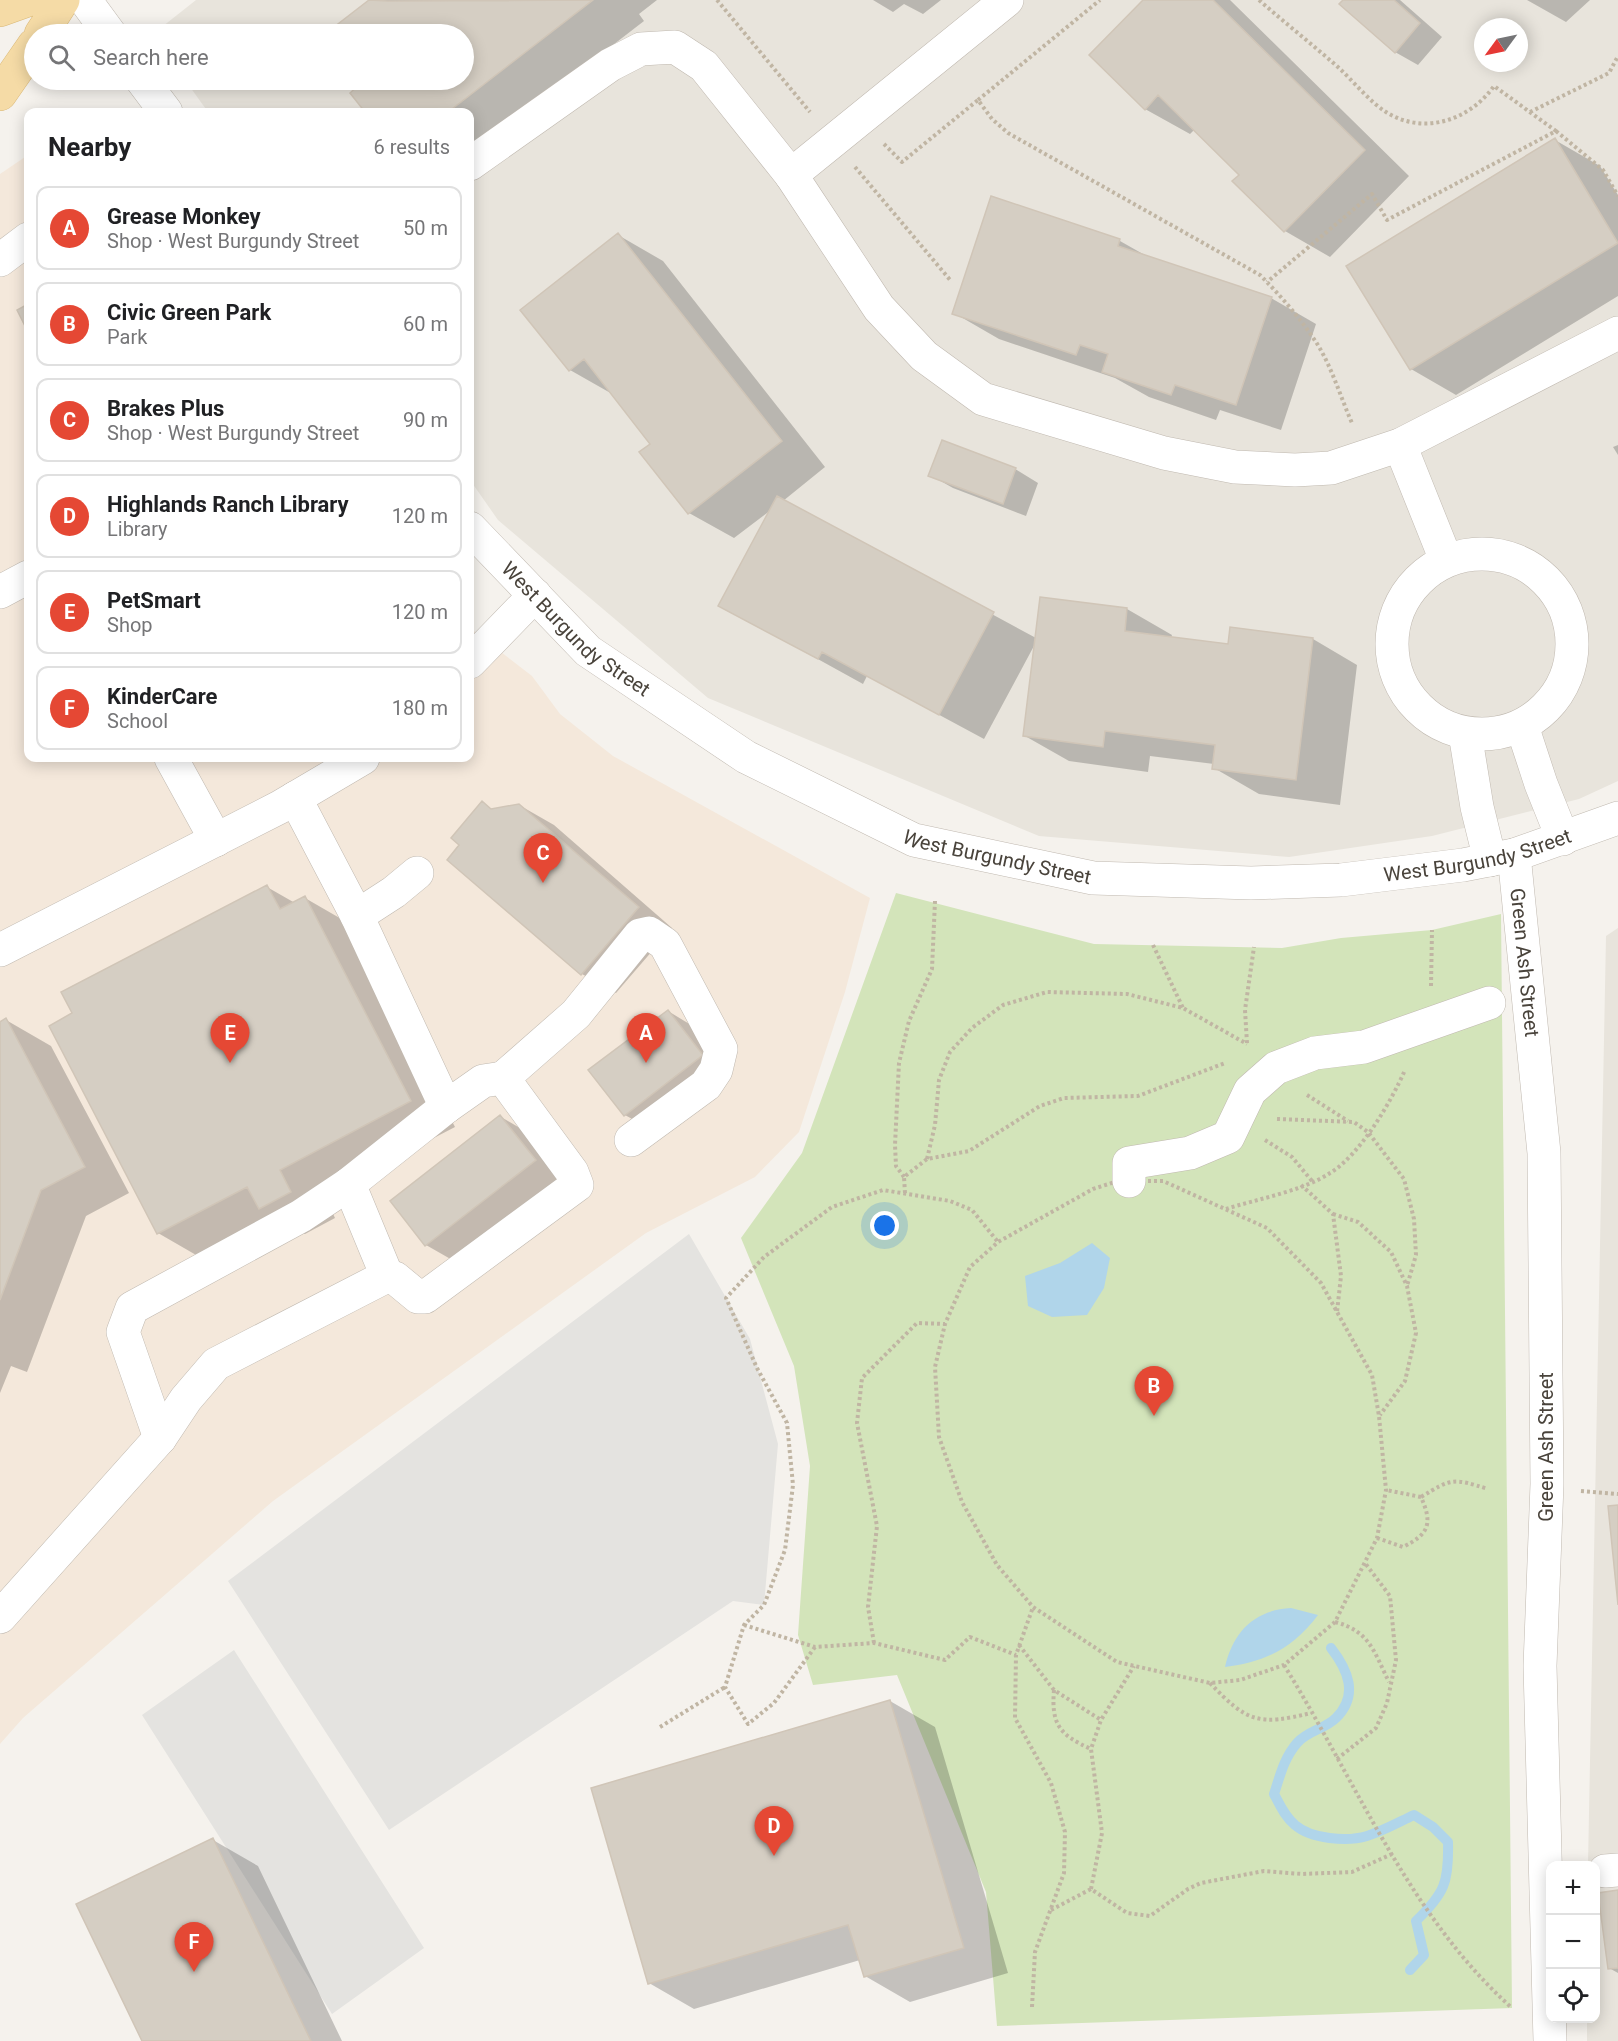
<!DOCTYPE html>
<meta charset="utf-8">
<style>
body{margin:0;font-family:Roboto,sans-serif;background:#f6f6f6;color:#202124}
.controls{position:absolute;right:18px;bottom:18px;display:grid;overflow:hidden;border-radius:12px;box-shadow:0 3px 15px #0003}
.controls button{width:54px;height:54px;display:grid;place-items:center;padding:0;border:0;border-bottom:2px solid #e0e0e0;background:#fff;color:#202124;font:30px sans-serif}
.compass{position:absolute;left:1474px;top:18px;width:54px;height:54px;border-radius:50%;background:#fff;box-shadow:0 3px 15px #0003;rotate:237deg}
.you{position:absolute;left:885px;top:1226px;width:21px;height:21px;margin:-15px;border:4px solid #fff;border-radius:50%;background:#1a73e8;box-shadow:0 0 0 9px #1a73e833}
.badge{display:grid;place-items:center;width:39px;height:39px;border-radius:50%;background:#e54834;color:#fff;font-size:20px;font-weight:700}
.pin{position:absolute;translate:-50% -50px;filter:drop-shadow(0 2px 3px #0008)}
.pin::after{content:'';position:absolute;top:32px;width:21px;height:18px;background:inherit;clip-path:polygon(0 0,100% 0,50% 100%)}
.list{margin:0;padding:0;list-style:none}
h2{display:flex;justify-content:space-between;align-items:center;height:78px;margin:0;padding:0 24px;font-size:26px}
h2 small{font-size:20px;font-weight:400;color:#757577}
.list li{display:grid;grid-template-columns:39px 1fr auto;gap:18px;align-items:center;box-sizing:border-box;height:84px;margin:0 12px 12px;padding:0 12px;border:2px solid #e0e0e0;border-radius:12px}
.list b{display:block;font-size:22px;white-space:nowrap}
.list p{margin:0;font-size:20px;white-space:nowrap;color:#757577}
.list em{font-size:20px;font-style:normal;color:#757577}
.icon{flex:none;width:33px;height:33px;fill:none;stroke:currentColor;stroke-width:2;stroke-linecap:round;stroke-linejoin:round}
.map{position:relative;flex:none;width:1618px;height:2041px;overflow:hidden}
.search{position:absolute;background:#fff;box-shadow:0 3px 15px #0003;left:24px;top:24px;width:450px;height:66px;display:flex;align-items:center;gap:15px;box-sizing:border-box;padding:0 21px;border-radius:33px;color:#757577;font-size:22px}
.panel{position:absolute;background:#fff;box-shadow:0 3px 15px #0003;left:24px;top:108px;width:450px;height:654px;border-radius:12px}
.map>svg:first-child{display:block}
.residential{fill:#e8e4dc;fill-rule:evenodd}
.commercial{fill:#f4e8db}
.green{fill:#d3e4ba}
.parking{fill:#e4e3e0}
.water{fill:#b0d5ea}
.shadow{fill:#0003}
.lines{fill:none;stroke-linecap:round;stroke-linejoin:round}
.stream{stroke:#b0d5ea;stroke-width:10}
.building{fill:#d5cec3;stroke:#d0c5b7;stroke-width:1.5}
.minor-casing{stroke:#c0b9b0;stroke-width:34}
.major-casing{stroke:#d9b877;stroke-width:34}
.path{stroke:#c0b5a3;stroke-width:4;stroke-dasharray:3 3;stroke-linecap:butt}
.minor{stroke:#fff;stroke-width:33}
.major{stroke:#f5dba6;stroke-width:33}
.labels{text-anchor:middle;stroke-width:5;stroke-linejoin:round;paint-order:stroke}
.street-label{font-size:20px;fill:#49433b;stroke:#fff}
</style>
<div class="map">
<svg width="1618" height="2041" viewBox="0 0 1618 2041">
<rect width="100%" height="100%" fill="#f5f2ed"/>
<path class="residential" d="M196,0h1422v781l-39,18 -147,37 -143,21 -250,-21 -331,-138 -210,-178 -28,-40v-368h-262l-23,-32h279v-46h-311zM1483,27h36v36h-36z
M1618,928v1113h-31v-22l9,-1v-152l-8,-1 18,-929z"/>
<path class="commercial" d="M28,155v603h442v-130l62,48 28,38 53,42 257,142 -25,94 -46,140 -44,45 -109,56 -373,268 -250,217 -23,26v-1570z"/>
<path class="green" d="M896,893l198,51 188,4 59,-10 91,-8 69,-16 11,1094 -515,18 -11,-134 -89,-217 -84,10 -15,-50 12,-169 -16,-100 -53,-128 61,-85z"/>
<path class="parking" d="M689,1234l61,105 28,105 -14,161 -31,-4 -344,229 -161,-249z
M234,1650l190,298 -92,66 -190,-299z"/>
<path class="water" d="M1092,1243l18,15 -6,30 -17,27 -35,2 -24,-11 -3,-30 35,-13z
M1291,1608l27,7c-25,33 -52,47 -93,52 8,-35 29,-57 66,-59z"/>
<path class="shadow" d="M371,0h286l-18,14 5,7 -171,132 -3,-2v-39h-104l-14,-19 10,-8 -4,-5h106v-46h-137z
M873,0h68l-18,14 -19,-10 -11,8z
M1146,0h84l179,176 -79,81 -45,-26 -51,-50 7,-6 -46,-46 -5,5 -45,-25z
M1345,0h55l42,37 -24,28 -23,-13z
M1527,0h63l-24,22z
M1555,140l45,26 18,29v101l-162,99 -45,-26z
M992,198l128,43 30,17 121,40 45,26 -35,106 -61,-20 -4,10 -67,-23 -34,-19 -116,-39 -45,-26z
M618,235l45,26 162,206 -42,34 253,137 91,-29 45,26 -1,3 58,8 84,-7 44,26 -17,140 -81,-11 -45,-26v-4l-64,-8 -2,16 -79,-11 -44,-25 10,-92 -51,95 -117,-63 -4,8 -143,-79 51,-95 -37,28 -45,-25 -37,-69 -38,-49 -44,-25z
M1618,445v10l-5,-8z
M1015,469l23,14 -12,33 -73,-28 -23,-13z
M483,803l10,7 26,-5 35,20 118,103 -56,65 -34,-19 -121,-129z
M267,887l28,16 10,-5 45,26 105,203 -131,68 11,23 -30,16 -26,-15 -76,40 -45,-26z
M668,1011l23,14 34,43 -77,60 -23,-13z
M6,1020l45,26 78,147 -43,23 -59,156 -16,-6 -11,27v-372z
M501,1117l34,20 34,44 -108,84 -35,-20 -33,-44z
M890,1701l45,26 73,246 -98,29 -45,-26 -5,-16 -166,49 -45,-26z
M213,1840l45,26 84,175h-198z
M1618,1891v82l-9,-5z"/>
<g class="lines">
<path class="stream" d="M1331,1648c17,22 28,47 5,70 -11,11 -29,13 -39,25 -13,15 -17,33 -23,51 6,11 11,23 21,31 16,14 52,17 72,11 16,-5 32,-14 47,-21l19,12 15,15c1,40 -3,51 -32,79l8,34 -14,15"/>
</g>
<path class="building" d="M369,0l19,1 205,-1 -145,112h-83l-15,-19 10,-9 -4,-4h108v-46h-139z
M1143,0h70l152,150 -81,82 -52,-51 7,-6 -81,-80 -13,15 -56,-55z
M1343,0h51l26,23 -25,30 -56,-49z
M1555,138l63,105 -208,127 -64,-104z
M991,196l129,43 -2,7 154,51 -36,108 -61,-20 -4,10 -69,-23 6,-18 -28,-9 -4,10 -124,-41z
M618,233l164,208 -94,73 -49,-62 11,-8 -66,-85 -15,12 -49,-61z
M28,304v28l-11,-22z
M942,440l74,28 -13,36 -75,-28z
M777,496l217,116 -55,103 -117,-63 -4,7 -100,-53z
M1040,597l87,11 -2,23 103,13 2,-17 83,11 -17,142 -84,-11 3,-24 -110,-14 -2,16 -80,-11z
M482,801l9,8 28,-5 120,103 -58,68 -134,-115 12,-15 -8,-7z
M267,885l13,24 25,-13 106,205 -131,69 11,22 -32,17 -12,-22 -90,47 -108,-208 23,-13 -11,-21z
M668,1010l35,45 -79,61 -36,-46z
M6,1018l79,149 -44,23 -41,110v-278z
M500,1115l36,45 -111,86 -35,-45z
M1618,1505v100l-10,-99z
M890,1700l74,248 -100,29 -16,-52 -200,59 -57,-196z
M213,1838l98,203h-169l-66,-137z
M1618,1890v78l-10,1 -10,-76z"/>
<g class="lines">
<g class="minor-casing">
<g id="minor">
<path d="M85,0l25,34"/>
<path d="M142,80l24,32"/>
<path d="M470,164l140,-99 31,-16 34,-2 29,19 87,109 216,-175"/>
<path d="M791,175l88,133 45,48 59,43 181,54 71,14 60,3 36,-2 69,-23 218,-112"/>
<path d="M0,260l28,-21"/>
<path d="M1400,445l46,115"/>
<path id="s1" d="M470,528l118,123 158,106 168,83 179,38 158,5 90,-3 122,-15 51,-10 104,-37"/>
<circle cx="1482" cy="644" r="90"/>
<path d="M0,592l28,-15"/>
<path d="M470,662l65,-67"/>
<path d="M1522,726l19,58 22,55"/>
<path d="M1465,733l12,74 13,53"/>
<path d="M171,758l45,82"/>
<path id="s2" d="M1514,855l30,298 3,331 -7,182 10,375"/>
<path d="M357,916l37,-24 23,-19"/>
<path d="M0,950l280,-143 83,-49"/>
<path d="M503,1078l73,-64 64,-79 9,-2 16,11 56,105 -5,21 -10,15 -75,55"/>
<path d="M1129,1181v-18l61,-10 38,-16 22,-46 26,-23 39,-15 49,-6 125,-44"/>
<path d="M349,1184l38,92"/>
<path d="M160,1438l-37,-106 9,-24 169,-92 48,-32 97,-77"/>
<path d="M0,1617l160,-179 26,-39 30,-35 171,-88 8,2 23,19h7l152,-112 -5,-13 -69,-94 -20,3 -37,26 -89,-191 -62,-118"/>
<path d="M1605,1871l13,-1"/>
</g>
</g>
<g class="major-casing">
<path id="major" d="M0,10l28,-10
M41,34l22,-34
M0,94l34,-49"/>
</g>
<path class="path" d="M717,0l93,112
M1259,0c26,23 54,45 80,68 15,14 30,33 47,44 38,24 84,8 108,-26l62,45 -169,89 -15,-26 -105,88
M978,100l122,-100
M1530,112l79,-39 9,-17
M1556,131l47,39 15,26
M884,144l18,18 76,-62 14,19 16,14 252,142c20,20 40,43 56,67 16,25 24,54 36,81
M855,167l96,114
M1153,945l30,63
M1431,986l1,-56
M1247,1043l-2,-33 9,-63
M1307,1095l41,26
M1277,1119l77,3 14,10 19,25 17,22 10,40 2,36 -9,31
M1265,1140l27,17 20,24
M927,1159l8,-34 4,-45 11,-28 22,-24 31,-23 44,-13 80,2 56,14 64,36
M904,1177l-8,-11 -1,-21 4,-82 10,-42 23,-52 3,-68
M1118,1181h45l104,47 54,55 51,92 7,41 7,74 -9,48 -42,84 -51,43 -44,15 -30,3 -93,-21 -84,-55 -36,-42 -35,-63 -23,-65 -4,-70 10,-43 25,-57 28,-25 95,-53z
M1301,1185l32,29 8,62 -4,36
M905,1193l-1,-16 23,-18 42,-8 71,-45 24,-8 74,-2 87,-33
M1226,1209c31,-10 77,-18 104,-36 30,-18 61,-71 75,-103
M1333,1214l25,8 33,30 16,34 9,47 -11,48 -25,34
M1581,1491l37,3
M1421,1497c31,-19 32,-19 67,-8
M1377,1538l26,9c26,-13 30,-23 18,-50l-35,-7
M1335,1622c35,9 39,30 54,60
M744,1625l71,22 59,-4 71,17 25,-23 46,18
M874,1643l-6,-36 9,-81 -20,-103 5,-45 55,-55 28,1
M1019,1645l35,45 47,30
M815,1647l-41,56 -26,21 -23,-37 19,-62 20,-20 21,-55 8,-65 -6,-62 -30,-55 -31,-70 38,-41 68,-50 51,-17 67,11 22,9 26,32
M1284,1665c72,116 125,251 228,343
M1210,1683c37,39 48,43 101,30
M1054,1690c-3,35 6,45 37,59
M660,1727l65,-40
M1337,1759l39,-31 11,-25 9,-43 -6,-64 -25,-33
M1091,1889l11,-56 -11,-84 10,-29 33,-54
M1051,1910l40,-21 36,24 23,3 38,-27 13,-6 63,-12 38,3 50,-2 40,-18
M1032,2007l3,-55 29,-79 1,-41 -14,-49 -36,-65 1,-63 17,-48"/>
<use href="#minor" class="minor"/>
<use href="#major" class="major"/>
</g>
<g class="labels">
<g class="street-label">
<text dy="7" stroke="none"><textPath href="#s1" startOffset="147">West Burgundy Street</textPath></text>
<text dy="7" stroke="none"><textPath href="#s1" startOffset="633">West Burgundy Street</textPath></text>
<text dy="7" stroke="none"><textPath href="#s1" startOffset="1118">West Burgundy Street</textPath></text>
<text dy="7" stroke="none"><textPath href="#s2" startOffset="108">Green Ash Street</textPath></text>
<text transform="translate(1546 1447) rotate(-90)" y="7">Green Ash Street</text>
</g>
</g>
</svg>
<div class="controls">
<button>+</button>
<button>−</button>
<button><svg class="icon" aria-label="locate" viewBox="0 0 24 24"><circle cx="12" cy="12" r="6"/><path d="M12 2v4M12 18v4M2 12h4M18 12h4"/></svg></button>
</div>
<svg class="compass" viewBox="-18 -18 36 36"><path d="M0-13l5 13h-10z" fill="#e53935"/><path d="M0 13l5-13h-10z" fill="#757577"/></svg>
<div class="you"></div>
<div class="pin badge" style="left:646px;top:1063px">A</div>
<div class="pin badge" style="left:1154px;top:1416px">B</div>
<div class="pin badge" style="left:543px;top:883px">C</div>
<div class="pin badge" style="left:774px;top:1856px">D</div>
<div class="pin badge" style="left:230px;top:1063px">E</div>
<div class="pin badge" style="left:194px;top:1972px">F</div>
<div class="search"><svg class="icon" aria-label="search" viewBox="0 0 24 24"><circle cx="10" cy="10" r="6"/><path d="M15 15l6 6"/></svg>Search here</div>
<section class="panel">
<h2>Nearby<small>6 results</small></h2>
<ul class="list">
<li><span class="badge">A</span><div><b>Grease Monkey</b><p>Shop · West Burgundy Street</p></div><em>50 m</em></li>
<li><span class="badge">B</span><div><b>Civic Green Park</b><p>Park</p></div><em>60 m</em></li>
<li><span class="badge">C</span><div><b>Brakes Plus</b><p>Shop · West Burgundy Street</p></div><em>90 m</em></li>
<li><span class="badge">D</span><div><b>Highlands Ranch Library</b><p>Library</p></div><em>120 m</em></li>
<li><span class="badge">E</span><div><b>PetSmart</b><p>Shop</p></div><em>120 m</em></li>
<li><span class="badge">F</span><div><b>KinderCare</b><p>School</p></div><em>180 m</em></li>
</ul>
</section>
</div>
